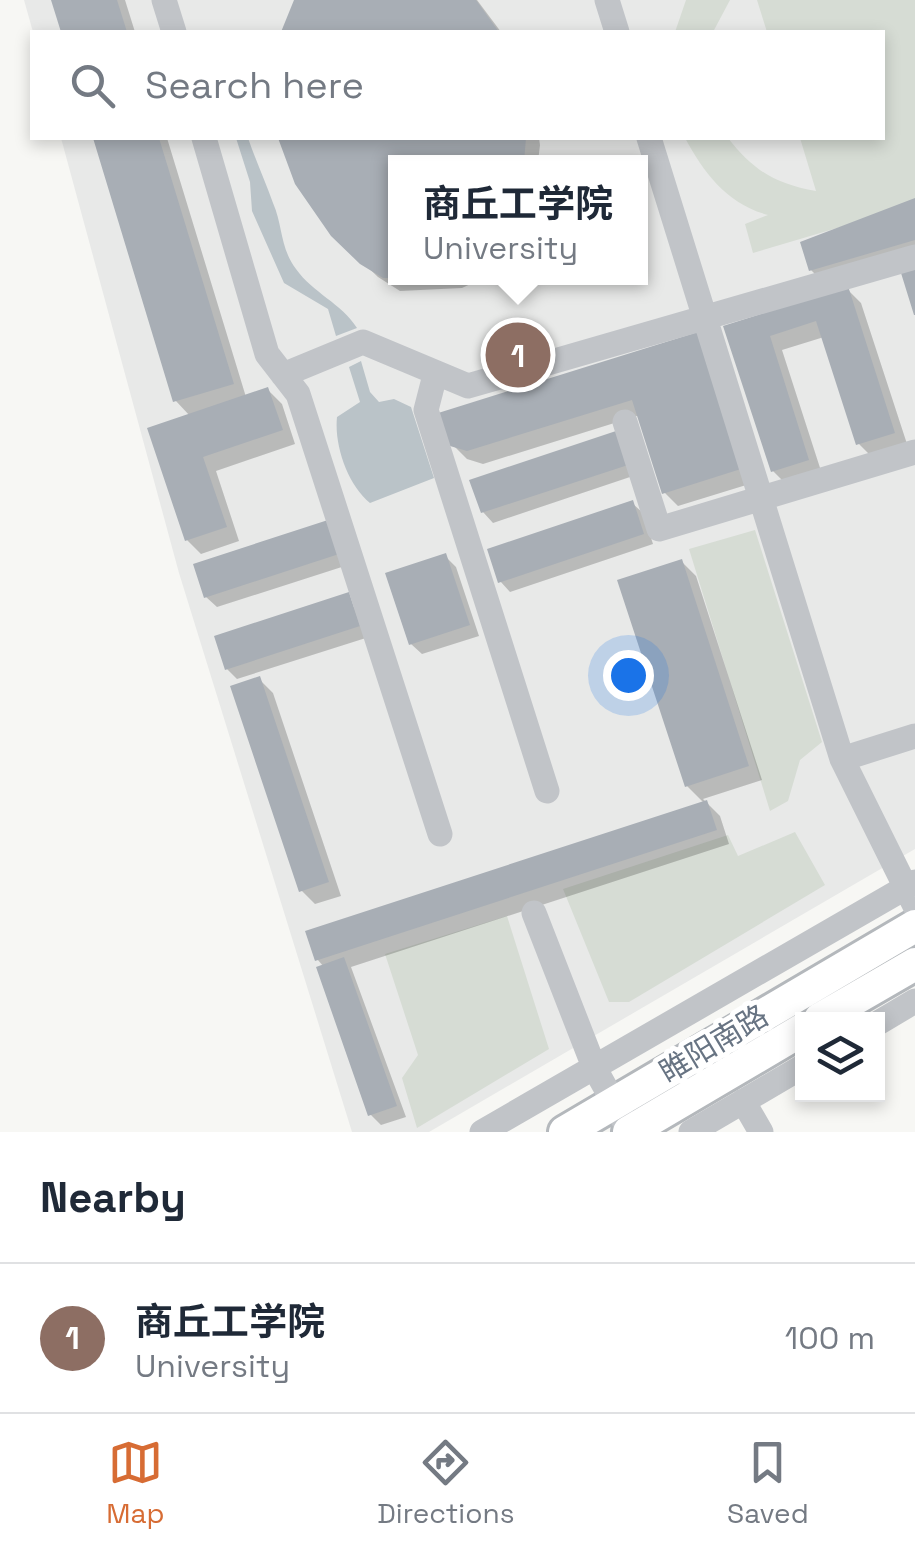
<!DOCTYPE html>
<meta charset="utf-8">
<style>
body{margin:0;font-family:"Space Grotesk","Noto Sans SC",sans-serif;background:#f6f6f7;color:#1f2937}
.controls{position:absolute;right:30px;bottom:30px;display:grid;overflow:hidden;border-radius:0px;box-shadow:0 5px 15px #0003}
.controls button{width:90px;height:90px;display:grid;place-items:center;padding:0;border:0;border-bottom:2px solid #e0e1e3;background:#fff;color:#1f2937;font:50px sans-serif}
.you{position:absolute;left:628px;top:675px;width:35px;height:35px;margin:-25px;border:8px solid #fff;border-radius:50%;background:#1a73e8;box-shadow:0 0 0 15px #1a73e833}
.badge{display:grid;place-items:center;width:65px;height:65px;border-radius:50%;background:#d76c34;color:#fff;font-size:32px;font-weight:700}
.pin{position:absolute;translate:-50% -50%;border:5px solid #fff;box-shadow:0 2px 10px #0006}
.popup{position:absolute;left:388px;top:155px;width:260px;height:130px;box-sizing:border-box;display:grid;place-content:center;border-radius:0px;background:#fff;filter:drop-shadow(0 2px 8px #0005);font-size:32px;white-space:nowrap;color:#747a83}
.popup b{font-size:38px;color:#1f2937}
.popup::after{content:'';position:absolute;left:50%;top:100%;margin-left:-20px;border:20px solid transparent;border-top-color:#fff}
.list{margin:0;padding:0;list-style:none}
h2{display:flex;justify-content:space-between;align-items:center;height:130px;margin:0;padding:0 40px;font-size:42px}
h2 small{font-size:32px;font-weight:400;color:#747a83}
.list li{display:grid;grid-template-columns:65px 1fr auto;gap:30px;align-items:center;box-sizing:border-box;height:150px;padding:0 40px;border-top:2px solid #e0e1e3}
.list b{display:block;font-size:38px;white-space:nowrap}
.list p{margin:0;font-size:32px;white-space:nowrap;color:#747a83}
.list em{font-size:32px;font-style:normal;color:#747a83}
.icon{flex:none;width:55px;height:55px;fill:none;stroke:currentColor;stroke-width:2;stroke-linecap:round;stroke-linejoin:round}
.map{position:relative;flex:none;width:915px;height:1132px;overflow:hidden}
.search{position:absolute;background:#fff;box-shadow:0 5px 15px #0003;left:30px;right:30px;top:30px;height:110px;display:flex;align-items:center;gap:25px;box-sizing:border-box;padding:0 35px;border-radius:0px;color:#747a83;font-size:38px}
.sheet{height:280px;background:#fff}
nav{display:flex;justify-content:space-around;align-items:center;box-sizing:border-box;height:140px;border-top:2px solid #e0e1e3;background:#fff;font-size:28px;color:#747a83}
nav a{display:grid;justify-items:center;gap:5px}
nav .on{color:#d76c34}
.map>svg:first-child{display:block}
.built{fill:#e8e9e8;fill-rule:evenodd}
.green{fill:#d6dcd4}
.water{fill:#bac3c8}
.shadow{fill:#0003}
.building{fill:#a8aeb5}
.lines{fill:none;stroke-linecap:round;stroke-linejoin:round}
.major-casing{stroke:#b4b8bc;stroke-width:38}
.minor{stroke:#c1c4c8;stroke-width:25}
.major{stroke:#fff;stroke-width:32}
.labels{text-anchor:middle;stroke-width:10;stroke-linejoin:round;paint-order:stroke}
.street-label{font-size:30px;fill:#687483;stroke:#fff}
</style>
<div class="map">
<svg width="915" height="1132" viewBox="0 0 915 1132">
<rect width="100%" height="100%" fill="#f7f7f4"/>
<path class="built" d="M24,0h891v849l-486,283h-77l-173,-559 -118,-435h821v-106h-849zM396,162h244v116h-244z"/>
<path class="green" d="M686,0h44l-17,32h-38z
M757,0h158v205l-162,48 -8,-29 23,-9c-41,-11 -64,-42 -83,-77h43c25,32 47,46 88,53l-16,-53h82v-106h-115z
M755,530l67,212 -22,18 -12,41 -18,10 -81,-262z
M795,832l30,53 -196,117h-20l-46,-113 165,-54 10,21z
M507,916l42,133 -132,79 -15,-50 16,-23 -33,-101z"/>
<path class="water" d="M236,138h12c8,23 17,43 25,65 10,23 7,45 23,66 17,24 45,34 61,59l-21,8 -8,-27 -44,-26 -32,-72 -2,-29z
M361,361l9,31 9,10 15,-3 17,8 23,71 -64,25c-22,-18 -36,-57 -33,-86l23,-15 -11,-35z"/>
<path class="shadow" d="M54,0h71l10,32h-71z
M298,0h179l24,32h-218z
M95,138h72l79,259 22,-7 14,14 13,40 -79,27 23,70 -38,13 -14,-14 3,-124 -15,-16z
M280,138h259l1,7 -2,17h-142v116h87l-21,10 -62,3 -22,-14 -45,-43z
M915,201v56l-90,27 -14,-14z
M847,289l14,14 47,144 -35,11 -14,-14 -35,-107 -42,13 40,124 -35,11 -14,-14 -46,-144z
M701,334l55,148 -78,24 -14,-14 -24,-77 -157,49 -16,-5 -15,-15z
M616,434l20,41 -143,48 -10,-11z
M632,503l11,10 10,31 -143,48 -10,-11z
M327,523l21,42 -131,42 -11,-10z
M445,556l11,11 23,69 -57,18 -11,-10z
M682,562l14,14 66,204 -59,19 17,17 9,28 -378,123 55,150 -25,8 -10,-10 -47,-148 -7,-8 387,-156 -17,-17z
M359,605l10,32 -132,42 -10,-10z
M259,679l14,14 68,203 -26,8 -14,-14z"/>
<path class="building" d="M51,0h66l10,32h-66z
M294,0h182l23,32h-218z
M93,138h66l75,246 -61,18z
M278,138h248l-2,24h-128v116h-13l-23,-14 -29,-28 -36,-52z
M915,198v42l-106,31 -9,-29z
M915,269v46h-1l-13,-42z
M848,286l47,147 -39,12 -40,-124 -46,15 39,124 -38,12 -48,-146z
M701,331l43,137 -82,26 -30,-94 -165,51 -17,-5 -15,-32z
M268,387l15,43 -80,27 24,70 -42,14 -38,-113z
M616,431l12,34 -147,48 -12,-33z
M633,500l11,34 -146,49 -11,-34z
M328,520l11,34 -135,44 -11,-34z
M446,553l24,72 -61,20 -24,-72z
M682,559l67,207 -64,21 -68,-207z
M349,592l11,34 -135,44 -11,-34z
M260,676l69,206 -30,10 -69,-206z
M707,800l10,30 -402,131 -10,-30z
M344,957l53,149 -29,10 -52,-149z"/>
<g class="lines">
<g class="major-casing">
<path id="major" d="M820,1019l95,-55
M565,1132l350,-206
M629,1132l173,-102"/>
</g>
<path class="minor" d="M164,0l10,32
M607,0l10,32
M204,138l63,216 31,40 142,440
M649,138l193,621 73,147
M283,375l80,-33 105,44 447,-129
M435,375l-9,35 121,381
M625,422l34,107 256,-77
M842,759l73,-23
M534,913l60,154 29,52
M878,1023l37,-22
M743,1101l18,31
M482,1132l433,-250
M691,1132l111,-65"/>
<use href="#major" class="major"/>
</g>
<g class="labels">
<g class="street-label">
<text transform="translate(714 1044) rotate(-31)" y="10">睢阳南路</text>
</g>
</g>
</svg>
<div class="controls">
<button><svg class="icon" aria-label="layers" viewBox="0 0 24 24"><path d="M12 4l9 5-9 5-9-5zM3 14l9 5 9-5"/></svg></button>
</div>
<div class="you"></div>
<div class="pin badge" style="left:518px;top:355px;background:#8d6e63">1</div>
<div class="popup"><b>商丘工学院</b>University</div>
<div class="search"><svg class="icon" aria-label="search" viewBox="0 0 24 24"><circle cx="10" cy="10" r="6"/><path d="M15 15l6 6"/></svg>Search here</div>
</div>
<section class="sheet">
<h2>Nearby<small></small></h2>
<ul class="list">
<li><span class="badge" style="background:#8d6e63">1</span><div><b>商丘工学院</b><p>University</p></div><em>100 m</em></li>
</ul>
</section>
<nav>
<a class="on"><svg class="icon" aria-label="map" viewBox="0 0 24 24"><path d="M3 6l6-2 6 2 6-2v14l-6 2-6-2-6 2zM9 4v14M15 6v14"/></svg>Map</a>
<a><svg class="icon" aria-label="directions" viewBox="0 0 24 24"><path d="M12 3l9 9-9 9-9-9zM9 14v-3h6M13 9l2 2-2 2"/></svg>Directions</a>
<a><svg class="icon" aria-label="saved" viewBox="0 0 24 24"><path d="M7 4h10v16l-5-4-5 4z"/></svg>Saved</a>
</nav>
